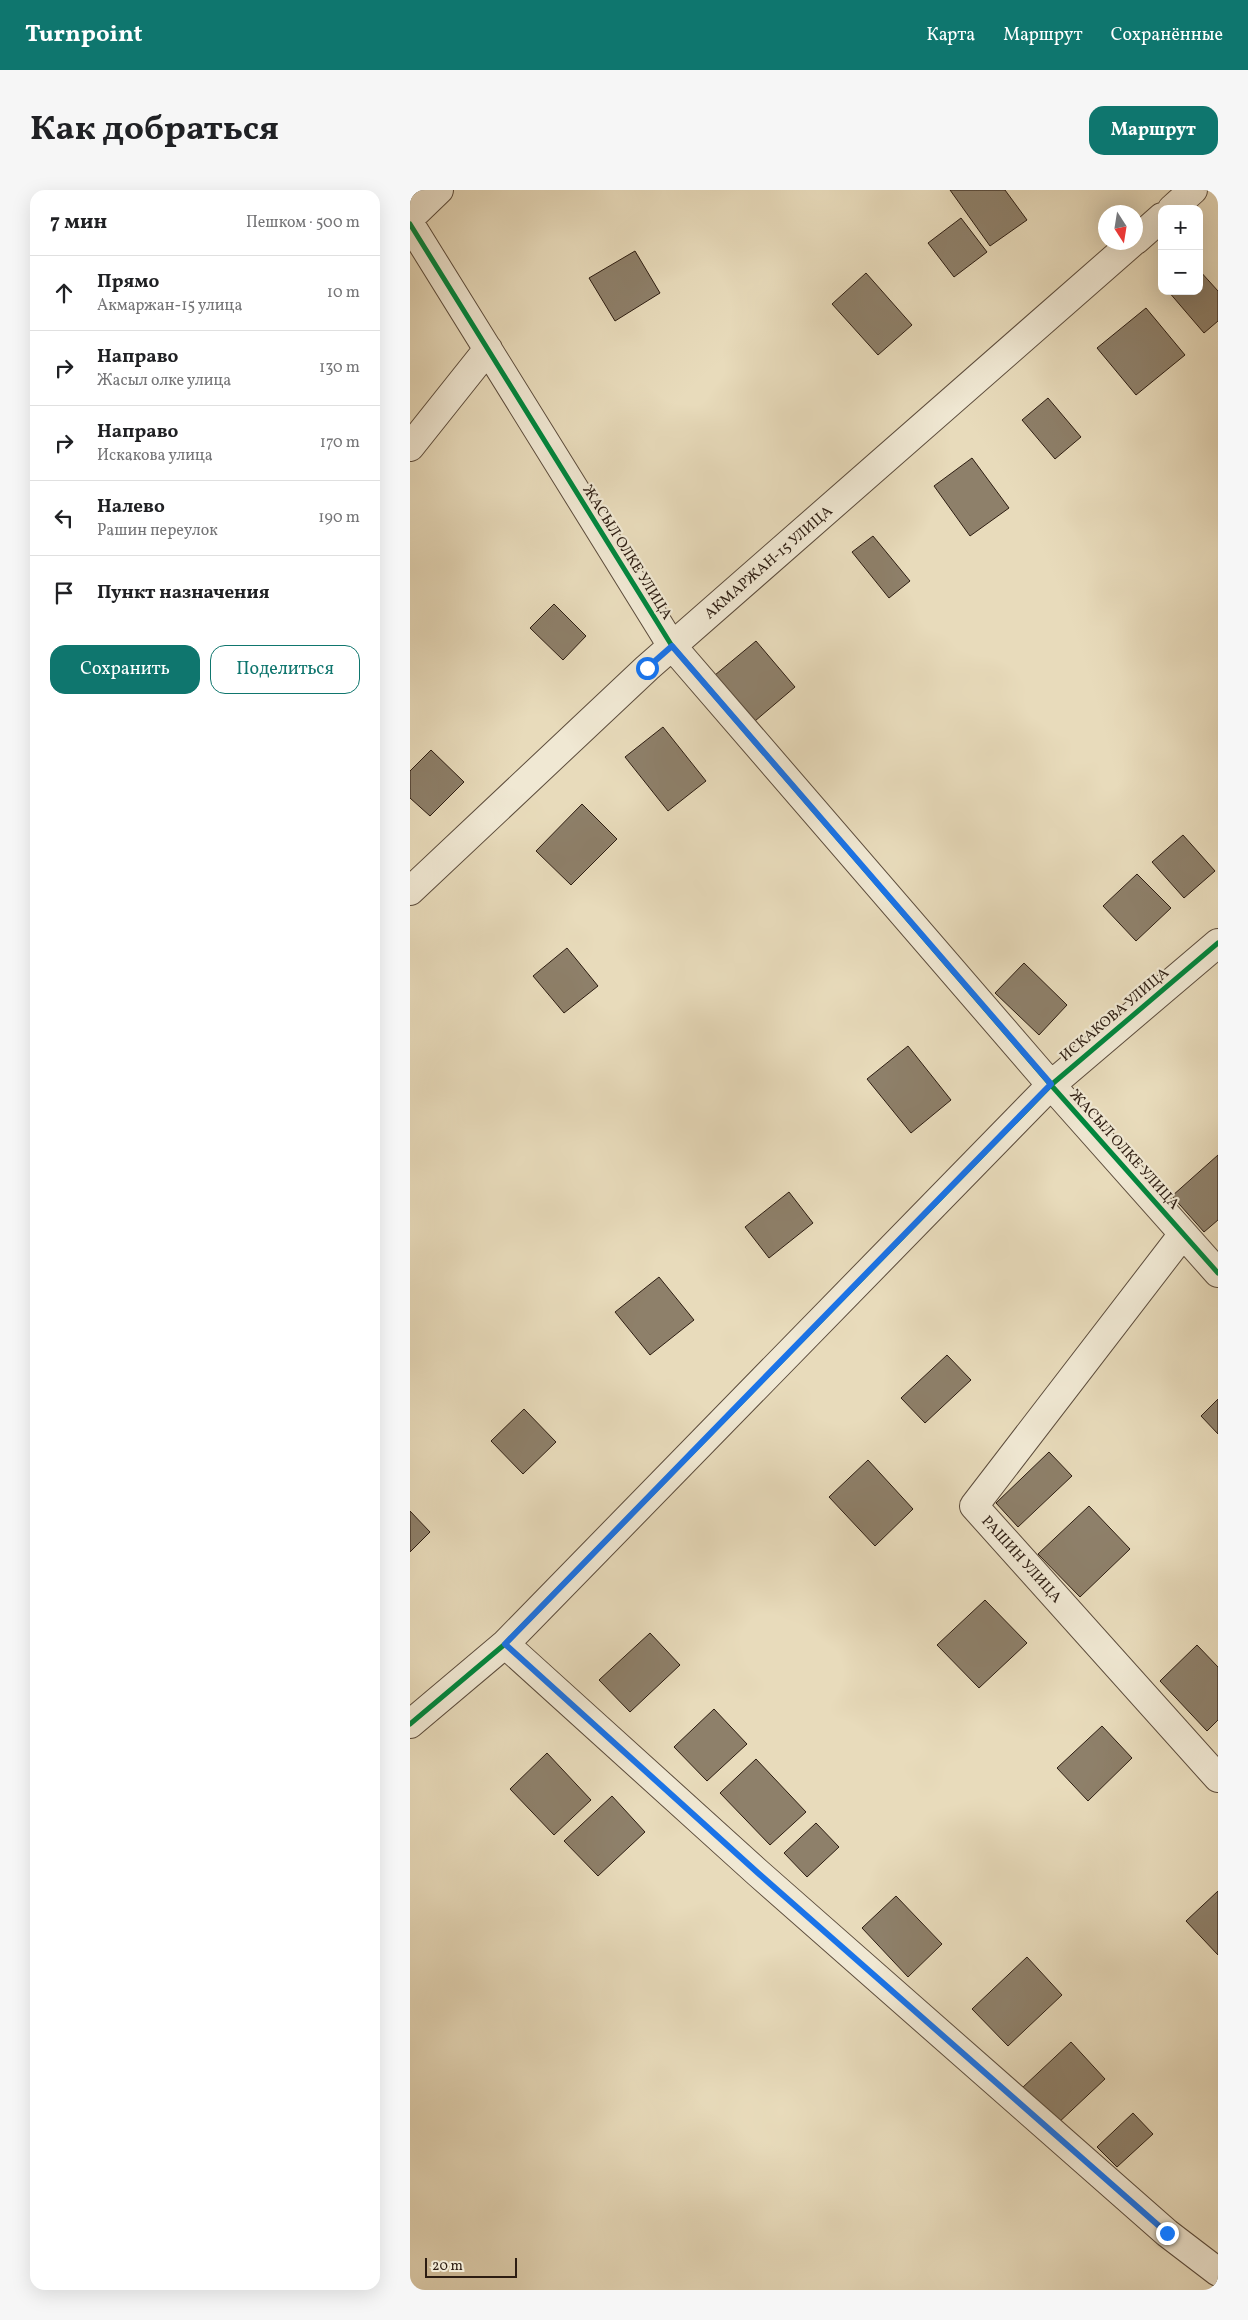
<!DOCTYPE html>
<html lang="ru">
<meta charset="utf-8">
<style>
body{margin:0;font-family:Vollkorn,serif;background:#f6f6f6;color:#202124}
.controls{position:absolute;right:15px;top:15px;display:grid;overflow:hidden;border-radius:10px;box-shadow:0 5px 20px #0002}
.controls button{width:45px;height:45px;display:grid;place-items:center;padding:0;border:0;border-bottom:1px solid #e0e0e0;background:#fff;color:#202124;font:25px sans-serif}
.compass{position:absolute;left:688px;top:15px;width:45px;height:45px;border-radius:50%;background:#fff;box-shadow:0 5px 20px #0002;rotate:168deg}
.scale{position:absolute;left:15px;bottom:12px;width:92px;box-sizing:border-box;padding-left:5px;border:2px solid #2d1d12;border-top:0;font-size:14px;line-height:18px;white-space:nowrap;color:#2d1d12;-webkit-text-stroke:4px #f0e8d3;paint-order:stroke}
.stop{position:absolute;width:15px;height:15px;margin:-11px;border:4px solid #1a73e8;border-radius:50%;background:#fff}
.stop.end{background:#1a73e8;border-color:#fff;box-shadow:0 1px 5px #0008}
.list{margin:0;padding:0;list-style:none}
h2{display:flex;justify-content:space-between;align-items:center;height:65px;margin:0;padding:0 20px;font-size:21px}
h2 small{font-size:16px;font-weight:400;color:#757577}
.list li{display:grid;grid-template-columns:32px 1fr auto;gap:15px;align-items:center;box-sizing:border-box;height:75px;padding:0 20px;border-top:1px solid #e0e0e0}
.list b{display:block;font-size:19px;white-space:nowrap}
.list p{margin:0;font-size:16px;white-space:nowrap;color:#757577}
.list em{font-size:16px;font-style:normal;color:#757577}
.actions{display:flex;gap:10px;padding:15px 20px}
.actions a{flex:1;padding:11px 0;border:1px solid #0f766e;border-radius:15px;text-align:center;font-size:18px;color:#0f766e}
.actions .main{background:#0f766e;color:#fff}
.icon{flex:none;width:28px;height:28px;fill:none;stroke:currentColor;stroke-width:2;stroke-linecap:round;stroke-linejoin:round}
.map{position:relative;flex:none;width:808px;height:2100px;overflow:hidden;border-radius:15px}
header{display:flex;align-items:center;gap:30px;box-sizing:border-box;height:70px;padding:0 25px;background:#0f766e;color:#fff}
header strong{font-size:24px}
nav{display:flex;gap:28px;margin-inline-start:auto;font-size:18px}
.intro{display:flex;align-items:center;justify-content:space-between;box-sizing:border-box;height:120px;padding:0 30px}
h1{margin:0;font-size:35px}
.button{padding:12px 22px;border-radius:15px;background:#0f766e;color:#fff;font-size:18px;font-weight:700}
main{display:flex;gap:30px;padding:0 30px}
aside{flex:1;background:#fff;border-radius:15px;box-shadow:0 5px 20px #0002}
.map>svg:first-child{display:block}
.building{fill:#8e806a;stroke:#2d1d12}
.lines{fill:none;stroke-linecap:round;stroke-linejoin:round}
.minor-casing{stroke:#5c4c3c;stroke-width:30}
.minor{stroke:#f0e8d3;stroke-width:28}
.cycleway-casing{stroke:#f0e8d3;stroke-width:8}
.cycleway{stroke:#00873e;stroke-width:5}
.route{stroke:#1a73e8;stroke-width:6}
.labels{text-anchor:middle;stroke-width:4.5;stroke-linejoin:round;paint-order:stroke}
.street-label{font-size:15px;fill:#2d1d12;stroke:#f0e8d3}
</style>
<header>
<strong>Turnpoint</strong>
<nav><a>Карта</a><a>Маршрут</a><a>Сохранённые</a></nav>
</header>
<div class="intro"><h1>Как добраться</h1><a class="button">Маршрут</a></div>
<main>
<aside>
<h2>7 мин<small>Пешком · 500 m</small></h2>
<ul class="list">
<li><svg class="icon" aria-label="ahead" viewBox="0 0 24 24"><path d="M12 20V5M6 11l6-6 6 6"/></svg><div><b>Прямо</b><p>Акмаржан-15 улица</p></div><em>10 m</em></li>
<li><svg class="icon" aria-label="right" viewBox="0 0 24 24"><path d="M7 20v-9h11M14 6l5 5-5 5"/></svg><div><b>Направо</b><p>Жасыл олке улица</p></div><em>130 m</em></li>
<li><svg class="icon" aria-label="right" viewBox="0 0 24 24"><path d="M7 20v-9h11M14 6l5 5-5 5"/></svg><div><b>Направо</b><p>Искакова улица</p></div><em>170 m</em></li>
<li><svg class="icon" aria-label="left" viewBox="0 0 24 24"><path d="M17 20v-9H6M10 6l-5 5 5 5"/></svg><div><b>Налево</b><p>Рашин переулок</p></div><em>190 m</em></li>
<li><svg class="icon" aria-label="arrive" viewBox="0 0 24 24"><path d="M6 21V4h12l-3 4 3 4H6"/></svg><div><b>Пункт назначения</b></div></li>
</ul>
<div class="actions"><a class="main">Сохранить</a><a>Поделиться</a></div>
</aside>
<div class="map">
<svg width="808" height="2100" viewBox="0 0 808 2100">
<rect width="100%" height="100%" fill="#e8dbbb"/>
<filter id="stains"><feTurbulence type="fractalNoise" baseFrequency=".004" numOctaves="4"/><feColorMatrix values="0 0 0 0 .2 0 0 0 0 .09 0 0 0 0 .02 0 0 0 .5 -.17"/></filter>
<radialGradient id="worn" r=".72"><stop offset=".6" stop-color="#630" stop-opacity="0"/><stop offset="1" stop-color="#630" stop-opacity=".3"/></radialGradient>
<path class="building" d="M540,0h55l22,30 -37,26z
M551,28l26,34 -33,25 -26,-34z
M225,61l25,42 -45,28 -26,-43z
M789,80l19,21v30l-14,12 -36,-42h31z
M456,83l46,52 -34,30 -46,-51z
M736,118l39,47 -49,40 -39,-47z
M638,208l33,39 -26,22 -33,-39z
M562,268l37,50 -39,28 -36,-50z
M463,346l37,45 -21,17 -37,-46z
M144,414l32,32 -23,24 -33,-32z
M346,451l39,46 -40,34 -40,-46z
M253,537l43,54 -38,30 -43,-54z
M21,560l33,32 -34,34 -20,-18v-27z
M172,614l35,35 -46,46 -35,-34z
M773,645l32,36 -31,27 -32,-36z
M727,684l34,34 -35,33 -33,-35z
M157,758l31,38 -34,27 -31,-37z
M614,773l43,42 -28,30 -44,-42z
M498,856l43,54 -40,33 -44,-54z
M808,965v65l-14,12 -32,-36z
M379,1002l24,31 -44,35 -24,-31z
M249,1087l35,43 -44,35 -35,-43z
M537,1165l24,25 -46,43 -24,-25z
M808,1209v35l-17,-18z
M114,1219l32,33 -33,32 -32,-33z
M639,1262l23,24 -54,51 -22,-24z
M458,1270l45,49 -38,37 -46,-49z
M679,1316l41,43 -50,48 -42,-43z
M0,1321l20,21 -20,20z
M575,1410l42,43 -48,45 -42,-43z
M240,1443l30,32 -50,47 -31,-32z
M787,1455l21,22v53l-11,11 -47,-50z
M304,1519l33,35 -40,37 -33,-34z
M692,1536l30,32 -44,43 -31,-33z
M137,1563l44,47 -37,35 -44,-46z
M346,1569l50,53 -36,33 -50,-52z
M202,1606l33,36 -47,44 -34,-35z
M406,1633l23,24 -32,30 -23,-24z
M808,1701v64l-32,-34z
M486,1706l46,48 -34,33 -46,-49z
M617,1767l35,38 -54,51 -36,-37z
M661,1852l34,37 -49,46 -34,-37z
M723,1923l20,21 -36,33 -20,-20z"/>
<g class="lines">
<g class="minor-casing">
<path id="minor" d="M762,19l21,-19
M0,28l29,-28
M0,34l262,422 379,439 167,188
M726,50l26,-23
M0,257l78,-98
M0,701l237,-223 486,-426
M773,1044l-209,272 244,272
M95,1454l253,229 409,360 51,39
M0,1534l95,-80 546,-559 167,-142"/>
</g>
<use href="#minor" class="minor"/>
<g class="cycleway-casing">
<path id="cycleway" d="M0,34l262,422 379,439 167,188
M0,1534l95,-80 546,-559 167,-142"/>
</g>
<use href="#cycleway" class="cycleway"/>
</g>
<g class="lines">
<path class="route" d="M237,478l25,-22 379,438 -546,560 253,229 409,360"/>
</g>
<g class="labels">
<g class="street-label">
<text transform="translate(218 362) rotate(58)" y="5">ЖАСЫЛ ОЛКЕ УЛИЦА</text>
<text transform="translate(358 372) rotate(-41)" y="5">АКМАРЖАН-15 УЛИЦА</text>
<text transform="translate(704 824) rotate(-40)" y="5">ИСКАКОВА УЛИЦА</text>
<text transform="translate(715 959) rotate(48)" y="5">ЖАСЫЛ ОЛКЕ УЛИЦА</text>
<text transform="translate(612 1369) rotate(48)" y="5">РАШИН УЛИЦА</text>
</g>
</g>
<rect width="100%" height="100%" filter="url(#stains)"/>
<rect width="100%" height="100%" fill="url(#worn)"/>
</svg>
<div class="controls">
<button>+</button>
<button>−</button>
</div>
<svg class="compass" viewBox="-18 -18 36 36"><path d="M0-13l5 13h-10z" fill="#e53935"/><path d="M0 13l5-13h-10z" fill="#757577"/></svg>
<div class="scale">20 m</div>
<div class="stop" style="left:237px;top:478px"></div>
<div class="stop end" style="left:757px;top:2043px"></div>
</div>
</main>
